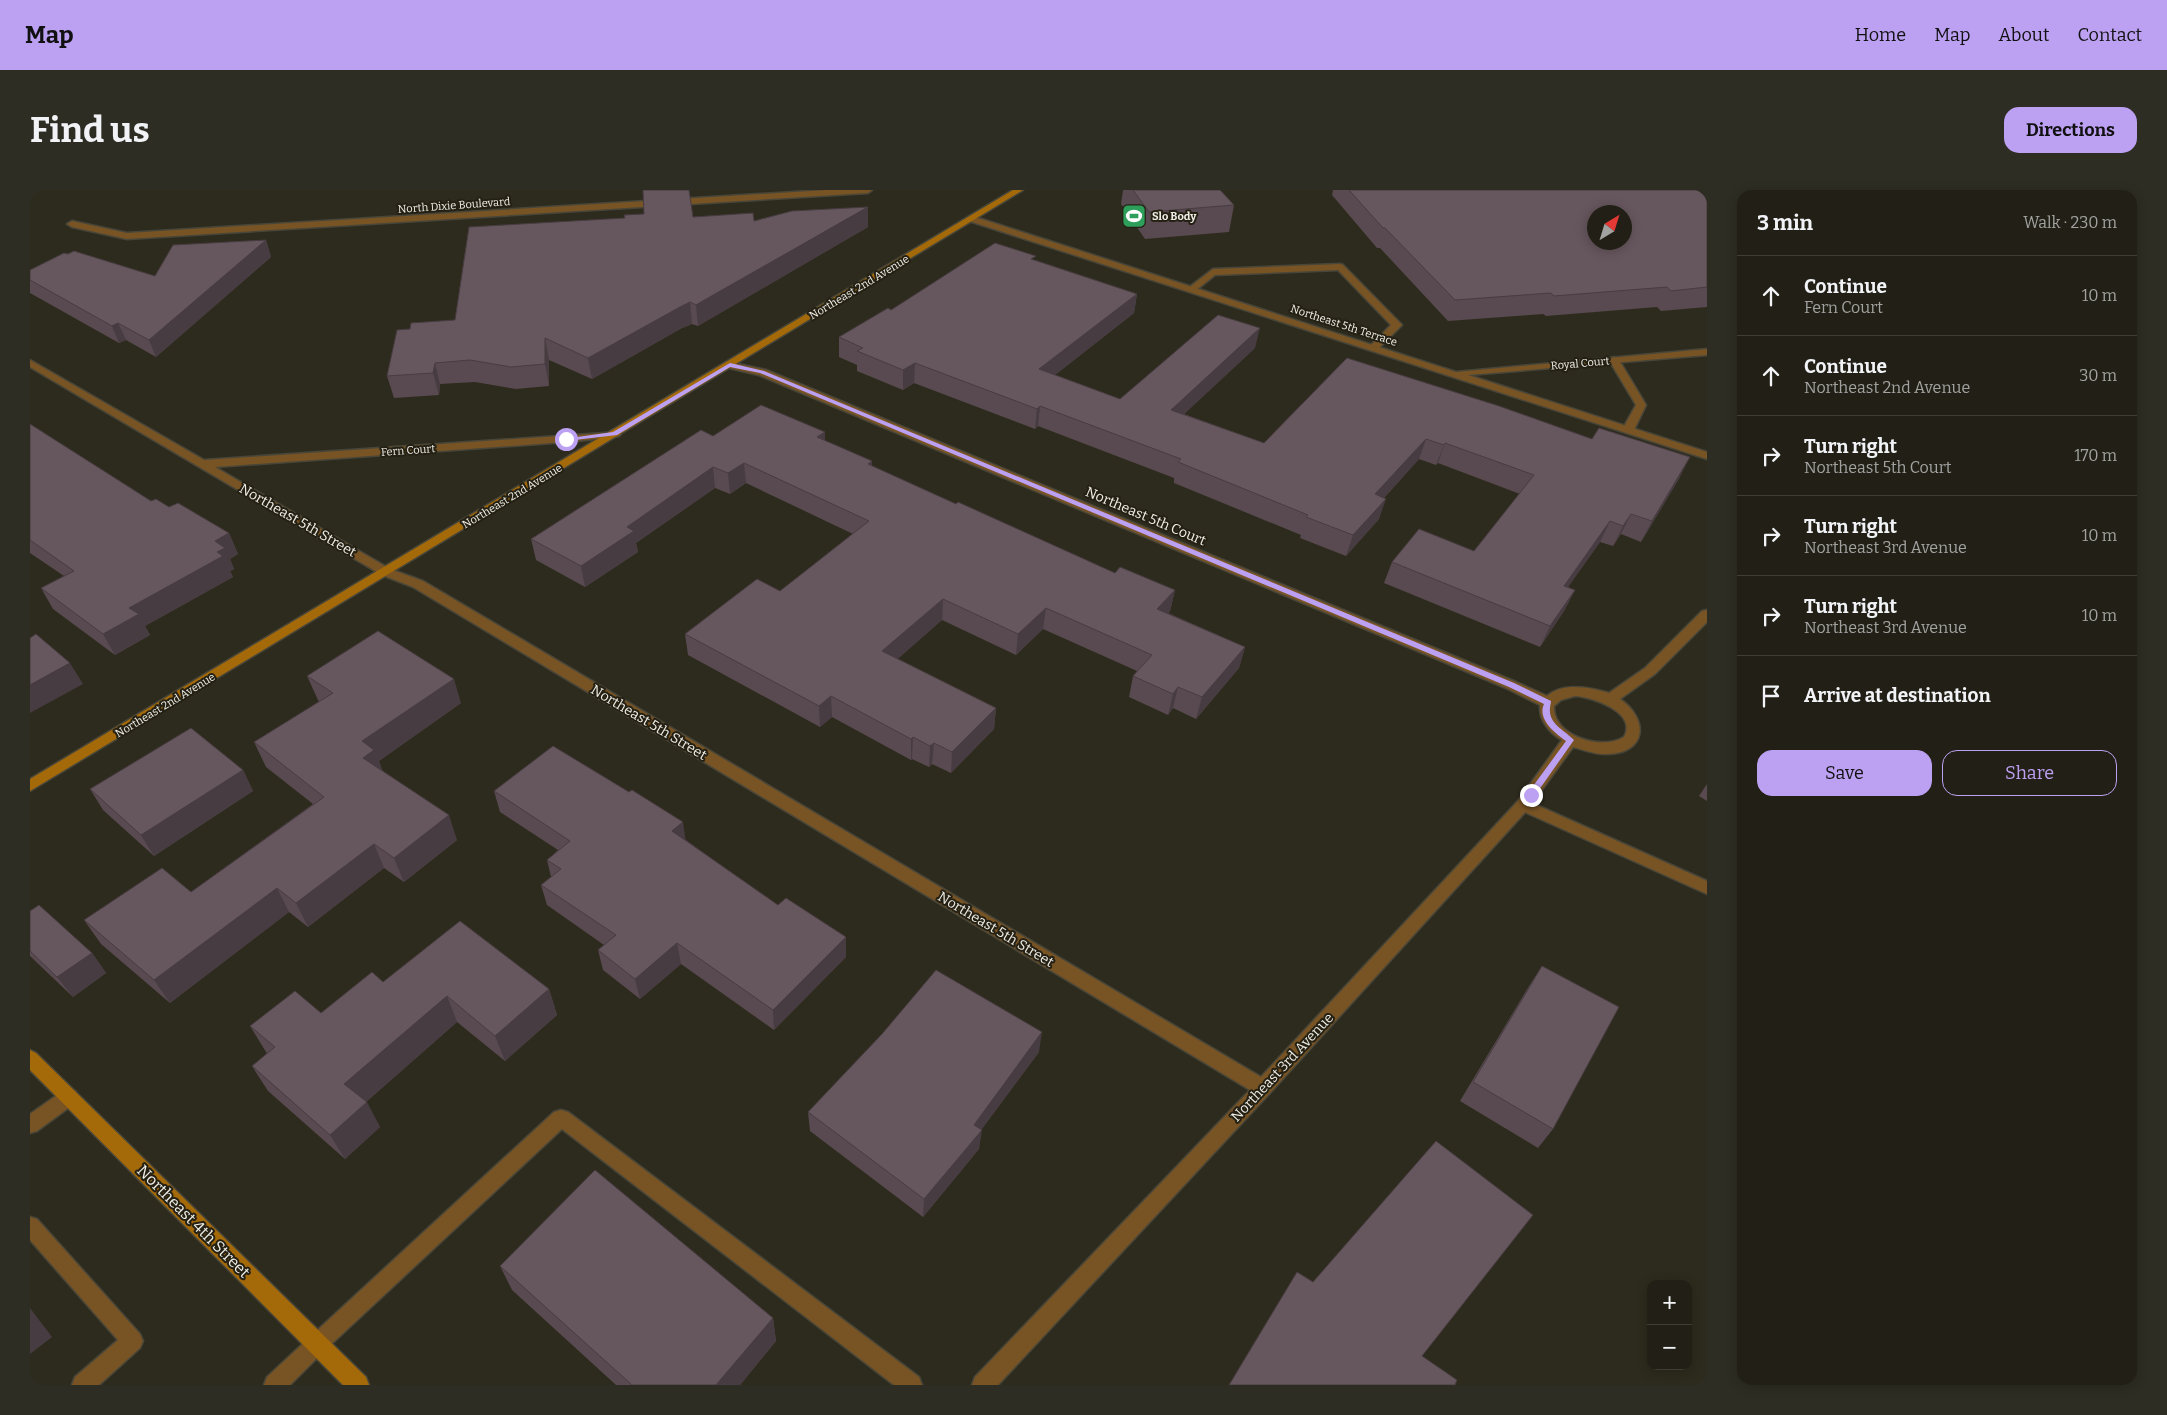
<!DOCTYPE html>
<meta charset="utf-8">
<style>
body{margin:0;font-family:Bitter,serif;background:#2e2d23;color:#f1f3f6}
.controls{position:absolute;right:15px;bottom:15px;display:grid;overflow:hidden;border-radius:10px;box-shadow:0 2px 12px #0003}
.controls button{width:45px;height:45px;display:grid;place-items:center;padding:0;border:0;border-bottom:1px solid #3f3e35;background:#222016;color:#f1f3f6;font:25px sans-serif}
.compass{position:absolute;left:1557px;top:15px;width:45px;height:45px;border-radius:50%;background:#222016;box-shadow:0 2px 12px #0003;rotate:38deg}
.stop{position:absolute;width:15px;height:15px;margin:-11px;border:4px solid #bca0f2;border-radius:50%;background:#fff}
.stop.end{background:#bca0f2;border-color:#fff;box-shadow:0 1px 5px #0008}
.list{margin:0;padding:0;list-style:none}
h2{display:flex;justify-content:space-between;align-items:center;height:65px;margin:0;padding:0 20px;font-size:21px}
h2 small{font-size:16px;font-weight:400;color:#a2a3a1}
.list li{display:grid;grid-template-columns:32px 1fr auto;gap:15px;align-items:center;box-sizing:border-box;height:80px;padding:0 20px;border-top:1px solid #3f3e35}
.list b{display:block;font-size:19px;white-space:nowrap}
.list p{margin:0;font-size:16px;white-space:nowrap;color:#a2a3a1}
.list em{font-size:16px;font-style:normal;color:#a2a3a1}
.actions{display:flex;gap:10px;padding:15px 20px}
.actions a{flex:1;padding:11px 0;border:1px solid #bca0f2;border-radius:15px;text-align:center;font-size:18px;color:#bca0f2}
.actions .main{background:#bca0f2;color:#111}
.icon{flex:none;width:28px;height:28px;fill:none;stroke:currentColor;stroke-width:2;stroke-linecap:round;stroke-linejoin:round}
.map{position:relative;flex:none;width:1677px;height:1195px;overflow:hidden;border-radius:15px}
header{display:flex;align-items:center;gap:30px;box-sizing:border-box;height:70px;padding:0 25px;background:#bca0f2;color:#111}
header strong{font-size:24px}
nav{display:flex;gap:28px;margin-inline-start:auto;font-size:18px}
.intro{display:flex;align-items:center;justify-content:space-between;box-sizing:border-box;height:120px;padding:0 30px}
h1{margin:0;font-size:35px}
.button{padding:12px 22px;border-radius:15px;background:#bca0f2;color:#111;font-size:18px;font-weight:700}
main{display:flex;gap:30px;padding:0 30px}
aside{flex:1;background:#222016;border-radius:15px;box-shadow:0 2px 12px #0003}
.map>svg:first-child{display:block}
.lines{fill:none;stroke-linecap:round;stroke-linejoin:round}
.lane-casing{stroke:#484639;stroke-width:3}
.street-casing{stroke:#484639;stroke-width:3}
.secondary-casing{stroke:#484639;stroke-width:3}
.lane{fill:#785324;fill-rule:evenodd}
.street{fill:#785324;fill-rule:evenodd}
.secondary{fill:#a46909;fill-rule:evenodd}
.wall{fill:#584a50}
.shaded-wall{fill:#473c41}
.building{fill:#66565d;stroke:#473c41;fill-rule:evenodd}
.route{fill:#bca0f2}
.labels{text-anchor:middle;stroke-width:4;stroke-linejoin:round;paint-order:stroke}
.far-street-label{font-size:11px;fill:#f0eee6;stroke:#242114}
.far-poi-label{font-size:11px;font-weight:bold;fill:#f0eee6;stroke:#242114;text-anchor:start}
.street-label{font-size:14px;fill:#f0eee6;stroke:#242114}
.near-street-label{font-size:16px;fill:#f0eee6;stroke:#242114}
</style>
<header>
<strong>Map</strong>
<nav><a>Home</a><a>Map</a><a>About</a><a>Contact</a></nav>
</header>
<div class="intro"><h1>Find us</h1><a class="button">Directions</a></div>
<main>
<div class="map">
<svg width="1677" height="1195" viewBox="0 0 1677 1195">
<rect width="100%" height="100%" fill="#2d2b1d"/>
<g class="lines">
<g class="lane-casing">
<path id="lane" d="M1310,74l3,1 59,60 -25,25 -4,1 -5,-3 23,-23 -53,-55 -123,5 -20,16 -3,1 -5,-3 26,-20z
M1584,167l5,3 27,45 -12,25 -6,3 -6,-3 14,-25 -27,-45z
M1493,609l184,82v13l-189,-85 -3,-4 3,-4z
M39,899l6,2 3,6 -3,6 -38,28 -7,2v-19l33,-23z
M531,920l7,2 351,265 3,8h-28l-332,-256 -238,222 -7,3 -7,-3 -3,-7 3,-7 244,-225z
M0,1027l7,2 103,115 3,7 -3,7 -41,37h-27l3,-8 43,-37 -88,-100z"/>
</g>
<g class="street-casing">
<path id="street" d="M796,0h46l-4,3 -741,46 -55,-12 -5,-3 5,-3 55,12z
M942,26l484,156 251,-23v6l-239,20 239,77v7l-738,-238 -1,-2z
M0,170l174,100 415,-28 2,2 -2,2 -4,1 -49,5 -351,25 175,102 33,12 838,496 257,-276 44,-61c-13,-7 -23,-20 -22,-35l-34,-17 -747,-313 -34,-8 -1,-2 1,-2 4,-1 37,8 750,312 31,14c16,-14 42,-9 62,-3l36,-25 57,-57 5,-1v12l-52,52 -35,25c29,20 27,54 -12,55 -12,1 -24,-4 -35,-7l-45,62 -259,285 -271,291h-26l3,-8 275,-287 -837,-503 -31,-12 -352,-208zM1545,506c17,1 63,16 49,41 -22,14 -72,-1 -70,-31l7,-6z
M287,1144l7,3 3,7 -3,7 -34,34h-26l3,-8 43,-40z"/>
</g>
<g class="secondary-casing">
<path id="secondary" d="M983,0h10l-993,601v-12z
M0,860l6,3 330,324 3,8h-26l-313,-315z"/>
</g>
<use href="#lane" class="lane"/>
<use href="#street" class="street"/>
<use href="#secondary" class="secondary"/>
</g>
<path class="wall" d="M1093,0h97l14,15 -5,27 -84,7 -24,-35z
M1303,0h374v117l-46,4 -4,-4 -111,9 -3,-2 -95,7 -68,-73h-3l-45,-53z
M614,24l224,13 -165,96 -5,3 -6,-2 -10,4 -90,51 -43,-19v26l-33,3 -41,-7 -35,2 -1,11 -45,3 -7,-22 23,-47 45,-9 170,-102z
M236,50l5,17 -115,100 -30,-17 -7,3 -89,-50v-23l125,6z
M1005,70l102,34 -3,19 -79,62 65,24 135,-51 -71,66 80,29 83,-85 333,119 -39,65 -20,-8 -8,12 -13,-4 -32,45 7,3 -11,21 -24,36 -156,-64 8,-21 82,-11 46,-57 -82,-31 -2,2 -17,-6 -35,39 -5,21 -33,37 -46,-18 1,-3 -127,-52v-5l-136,-52 -3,3 -121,-46 -11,7 -46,-19v-6l-18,-8v-20l52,-27z
M0,234l121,77 18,6 60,26 9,21 -8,5 4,10 -4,2 3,6 -88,49 5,9 -35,20 -62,-46 -12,-21 23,-12 -34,-23z
M795,242v9l47,20v6l243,106 60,17 -5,21 -2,2 77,34 -6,21 -43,51 -23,-11 -5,7 -39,-18 4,-21 4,-5 -94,-42 -27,26 -74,-35 -45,39 99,49 -2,21 -43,44 -19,-9 -3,3 -17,-8 -1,1 -79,-43 -12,10 -132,-72 -3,-21 95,-43 73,-57 -107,-51 -16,11 -15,-6 -79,55 2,9 -53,35 -49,-27 -5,-21 182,-103z
M277,486l154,27 -82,58 3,9 75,70 -53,42 -20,-14 -76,59 -19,-15 -119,91 -69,-59 -17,-24 107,-28 122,-88 -47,-37 -12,-25 65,-40 -1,-2z
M213,580l10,21 -99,65 -51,-46 -13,-21z
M1677,594v17l-8,-5z
M464,601l192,49 160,117 -72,73 -93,-66 -41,35 -37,-29 -5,-20 6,-5 -57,-40 -6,-20 10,-8 -4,-17 11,-10 -58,-38z
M0,721l62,42 14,20 -33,24 -43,-41z
M1512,776l11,163 -15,19 -78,-47 69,-115z
M353,792l166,7 8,26 -52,46 -48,-39 -91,80 14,25 -35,32 -77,-68 -16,-25 15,-13 -1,-1 -16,-26 71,-13z
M1009,862l-58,78 -2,19 -56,68 -113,-86 -2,-19z
M470,1076l273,52 3,23 -36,44h-124l-104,-95z"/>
<path class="shaded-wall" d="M838,17v20l-170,99 -2,-21z
M236,50l5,17 -115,100 -7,-17z
M1107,104l-3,19 -97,76 2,-20z
M660,112l2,22 -10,4 -90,51 -4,-21 92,-51z
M88,133l8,17 -7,3 -7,-17z
M1230,138l-5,20 -88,82 4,-20z
M515,148l4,22v26l-4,-22z
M405,173l5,21 -1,11 -6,-22z
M885,173l-1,20 -11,7v-20z
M1010,216l-2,20 -3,3 2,-20z
M795,242v20l-8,-15z
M1396,249l-7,20 -51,56 7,-21z
M1415,253l-7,20 -2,2 8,-20z
M1660,267l-10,20 -39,65 11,-21z
M842,271v20l-4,-17z
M714,273l2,20 -16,11 -2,-21z
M683,277l2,21 -79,55 2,9 -53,35 -4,-21 46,-39z
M1356,309l-7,20 -33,37 7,-21z
M1601,324l-10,20 -8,12 10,-20z
M1580,331l-10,21 -46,65 10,-21z
M199,343l9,21 -8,5 4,10 -4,2 3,6 -88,49 5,9 -35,20 -12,-21 26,-26 88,-56 -2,-11z
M1145,400l-5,21 -17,19 4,-21z
M1545,400l-11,21 -24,36 10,-21z
M913,409l-1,21 -60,53v-22z
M1016,418l-3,21 -27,26 2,-21z
M1215,457l-6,21 -43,51 6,-22z
M40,473l13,21 -53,29v-28z
M424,489l7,24 -82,58 5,14 -21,-17 -1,-17z
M1148,497l-5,21 -5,7 5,-21z
M801,506l1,21 -12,10 -1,-21z
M966,518l-2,21 -43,44 1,-21z
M883,547l-1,22 -1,1v-21z
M904,553l-2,21 -3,3 1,-21z
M213,580l10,21 -99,65 -13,-21z
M419,625l8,25 -53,42 -10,-24z
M653,632l3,21 -14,-12z
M344,654l10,24 -76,59 -12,-24z
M247,698l12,24 -119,91 -16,-23z
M816,747v20l-72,73 -1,-20z
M647,753l4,21 -41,35 -5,-20z
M62,763l14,20 -33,24 -16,-20z
M519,799l8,26 -52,46 -10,-25z
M417,806l10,26 -99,87 -14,-25z
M1012,842l-3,20 -60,81 3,-3 -3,19 -56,68 1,-18 50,-74z
M337,912l13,25 -35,32 -15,-24z
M0,1118l22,29 -22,17z
M743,1128l3,23 -36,44h-24z"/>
<path class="building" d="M613,0h46l4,27 60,-4 1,8 38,-10 76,-4 -167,95 -5,3 -6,-3 -10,5 -92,51 -43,-20v26l-34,3 -41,-7 -35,3 -2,10 -46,3 10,-46 13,-1 1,-6 44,-3 14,-93 156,-9 -1,-3 20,-1z
M1103,0h87l14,15 -85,7z
M1319,0h358v97l-36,4 -4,-4 -113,9 -3,-3 -96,7 -70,-72h-2zM1564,22h30v30h-30z
M236,50l-117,100 -31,-17 -6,3 -82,-46v-10l34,-17 4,1 6,-3 81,25 18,-31z
M965,53l41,13 -5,3 106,35 -98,75 81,30 98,-84 42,13 -89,82 93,33 83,-85 152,48 93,33 7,-11 91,29 -38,64 -21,-7 -8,12 -13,-5 -46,65 11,4 -25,36 -158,-64 27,-33 55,22 60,-76 -89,-32 -1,2 -18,-6 -51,55 11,5 -33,36 -47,-18 2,-2 -130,-53 3,-3 -141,-53 -3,3 -122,-46 -12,7 -46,-19 6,-3 -24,-11 49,-29 3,2z
M731,215l64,27 -8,5 55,24 -4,3 88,40 2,-2 157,71 5,-6 55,23 -18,19 88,38 -43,50 -24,-10 -5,7 -40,-18 19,-21 -106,-47 -28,26 -75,-35 -61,52 114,57 -44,44 -18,-9 -4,3 -17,-9 -2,2 -80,-43 -12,10 -134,-72 72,-55 23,12 89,-70 -125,-58 -16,10 -15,-6 -86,60 7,4 -53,35 -50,-27 170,-109 12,6z
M0,234l121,77 5,-2 13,8 9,-4 51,30 -14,8 10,7 -8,4 6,4 -94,52 10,6 -36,20 -62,-46 33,-17 -44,-31z
M348,441l76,48 -92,62 12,9 -11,8 86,57 -55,43 -20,-14 -78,59 -19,-15 -123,92 -70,-60 78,-52 29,24 133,-95 -70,-55 79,-49 -26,-17z
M6,444l34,29 -40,22v-47z
M161,538l52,42 -102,65 -51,-46z
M523,556l76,46 3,-2 51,32 -11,9 106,74 8,-7 60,39 -73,73 -96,-67 -42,36 -37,-29 18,-15 -75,-50 20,-16 -14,-9 23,-19 -76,-50z
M9,715l53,48 -35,24 -27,-26v-40z
M430,731l89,68 -54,47 -48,-40 -103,88 23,18 -37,33 -78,-69 23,-19 -25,-21 45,-35 26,22 51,-41 11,10z
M1512,776l77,41 -66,122 -80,-47z
M906,780l106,62 -68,93 8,5 -58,69 -116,-87 74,-78z
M1406,951l97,74 -111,141 35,24 -2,5h-226l68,-113 16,10z
M565,980l178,148 -57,67h-84l-132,-119z"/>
<path class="route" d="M700,173l34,8 750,312 37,18c0,2 -1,5 -1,7 -2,16 16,23 24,32l-40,57h-6v-4l38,-52c-11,-8 -29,-22 -22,-37l-35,-17 -749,-314 -30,-6 -113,68 -51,6 -3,-2 50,-7z"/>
<defs>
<g id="stadium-square" transform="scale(1.25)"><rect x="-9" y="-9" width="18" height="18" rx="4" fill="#2e9e5b" stroke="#242114"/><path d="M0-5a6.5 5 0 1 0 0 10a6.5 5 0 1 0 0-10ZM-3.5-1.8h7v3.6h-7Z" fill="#fff"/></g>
</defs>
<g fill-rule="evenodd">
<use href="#stadium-square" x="1104" y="26"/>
</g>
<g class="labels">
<g class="far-street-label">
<text transform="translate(424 15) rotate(-4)" y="4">North Dixie Boulevard</text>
<text transform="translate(829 97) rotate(-31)" y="4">Northeast 2nd Avenue</text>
<text transform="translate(1314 135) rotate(18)" y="4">Northeast 5th Terrace</text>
<text transform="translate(1550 173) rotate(-5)" y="4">Royal Court</text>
<text transform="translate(378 260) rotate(-4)" y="4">Fern Court</text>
<text transform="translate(482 306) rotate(-31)" y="4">Northeast 2nd Avenue</text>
<text transform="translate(135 515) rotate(-31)" y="4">Northeast 2nd Avenue</text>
</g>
<g class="far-poi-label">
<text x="1122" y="30">Slo Body</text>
</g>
<g class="street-label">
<text transform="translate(1116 326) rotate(23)" y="5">Northeast 5th Court</text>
<text transform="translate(268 330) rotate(30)" y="5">Northeast 5th Street</text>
<text transform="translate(619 532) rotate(31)" y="5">Northeast 5th Street</text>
<text transform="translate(966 739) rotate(31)" y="5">Northeast 5th Street</text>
<text transform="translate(1252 877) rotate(-47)" y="5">Northeast 3rd Avenue</text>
</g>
<g class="near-street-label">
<text transform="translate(164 1031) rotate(45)" y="6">Northeast 4th Street</text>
</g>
</g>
</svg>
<div class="controls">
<button>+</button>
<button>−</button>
</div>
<svg class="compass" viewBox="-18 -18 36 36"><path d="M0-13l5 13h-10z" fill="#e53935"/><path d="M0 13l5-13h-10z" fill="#a2a3a1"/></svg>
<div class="stop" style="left:536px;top:249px"></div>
<div class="stop end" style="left:1501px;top:605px"></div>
</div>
<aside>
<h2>3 min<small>Walk · 230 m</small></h2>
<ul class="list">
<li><svg class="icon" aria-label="ahead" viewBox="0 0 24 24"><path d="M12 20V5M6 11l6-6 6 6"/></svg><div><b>Continue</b><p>Fern Court</p></div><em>10 m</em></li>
<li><svg class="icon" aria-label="ahead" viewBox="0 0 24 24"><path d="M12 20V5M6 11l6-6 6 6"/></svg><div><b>Continue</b><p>Northeast 2nd Avenue</p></div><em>30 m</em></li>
<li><svg class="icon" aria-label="right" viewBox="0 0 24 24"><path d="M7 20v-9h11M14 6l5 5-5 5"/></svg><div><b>Turn right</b><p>Northeast 5th Court</p></div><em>170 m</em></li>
<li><svg class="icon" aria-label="right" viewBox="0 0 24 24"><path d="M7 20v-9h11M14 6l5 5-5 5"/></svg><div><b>Turn right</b><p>Northeast 3rd Avenue</p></div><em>10 m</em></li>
<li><svg class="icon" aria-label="right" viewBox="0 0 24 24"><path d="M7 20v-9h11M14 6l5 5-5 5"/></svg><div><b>Turn right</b><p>Northeast 3rd Avenue</p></div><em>10 m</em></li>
<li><svg class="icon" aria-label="arrive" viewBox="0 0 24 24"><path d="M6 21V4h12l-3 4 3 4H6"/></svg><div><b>Arrive at destination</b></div></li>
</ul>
<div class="actions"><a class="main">Save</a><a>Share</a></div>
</aside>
</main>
